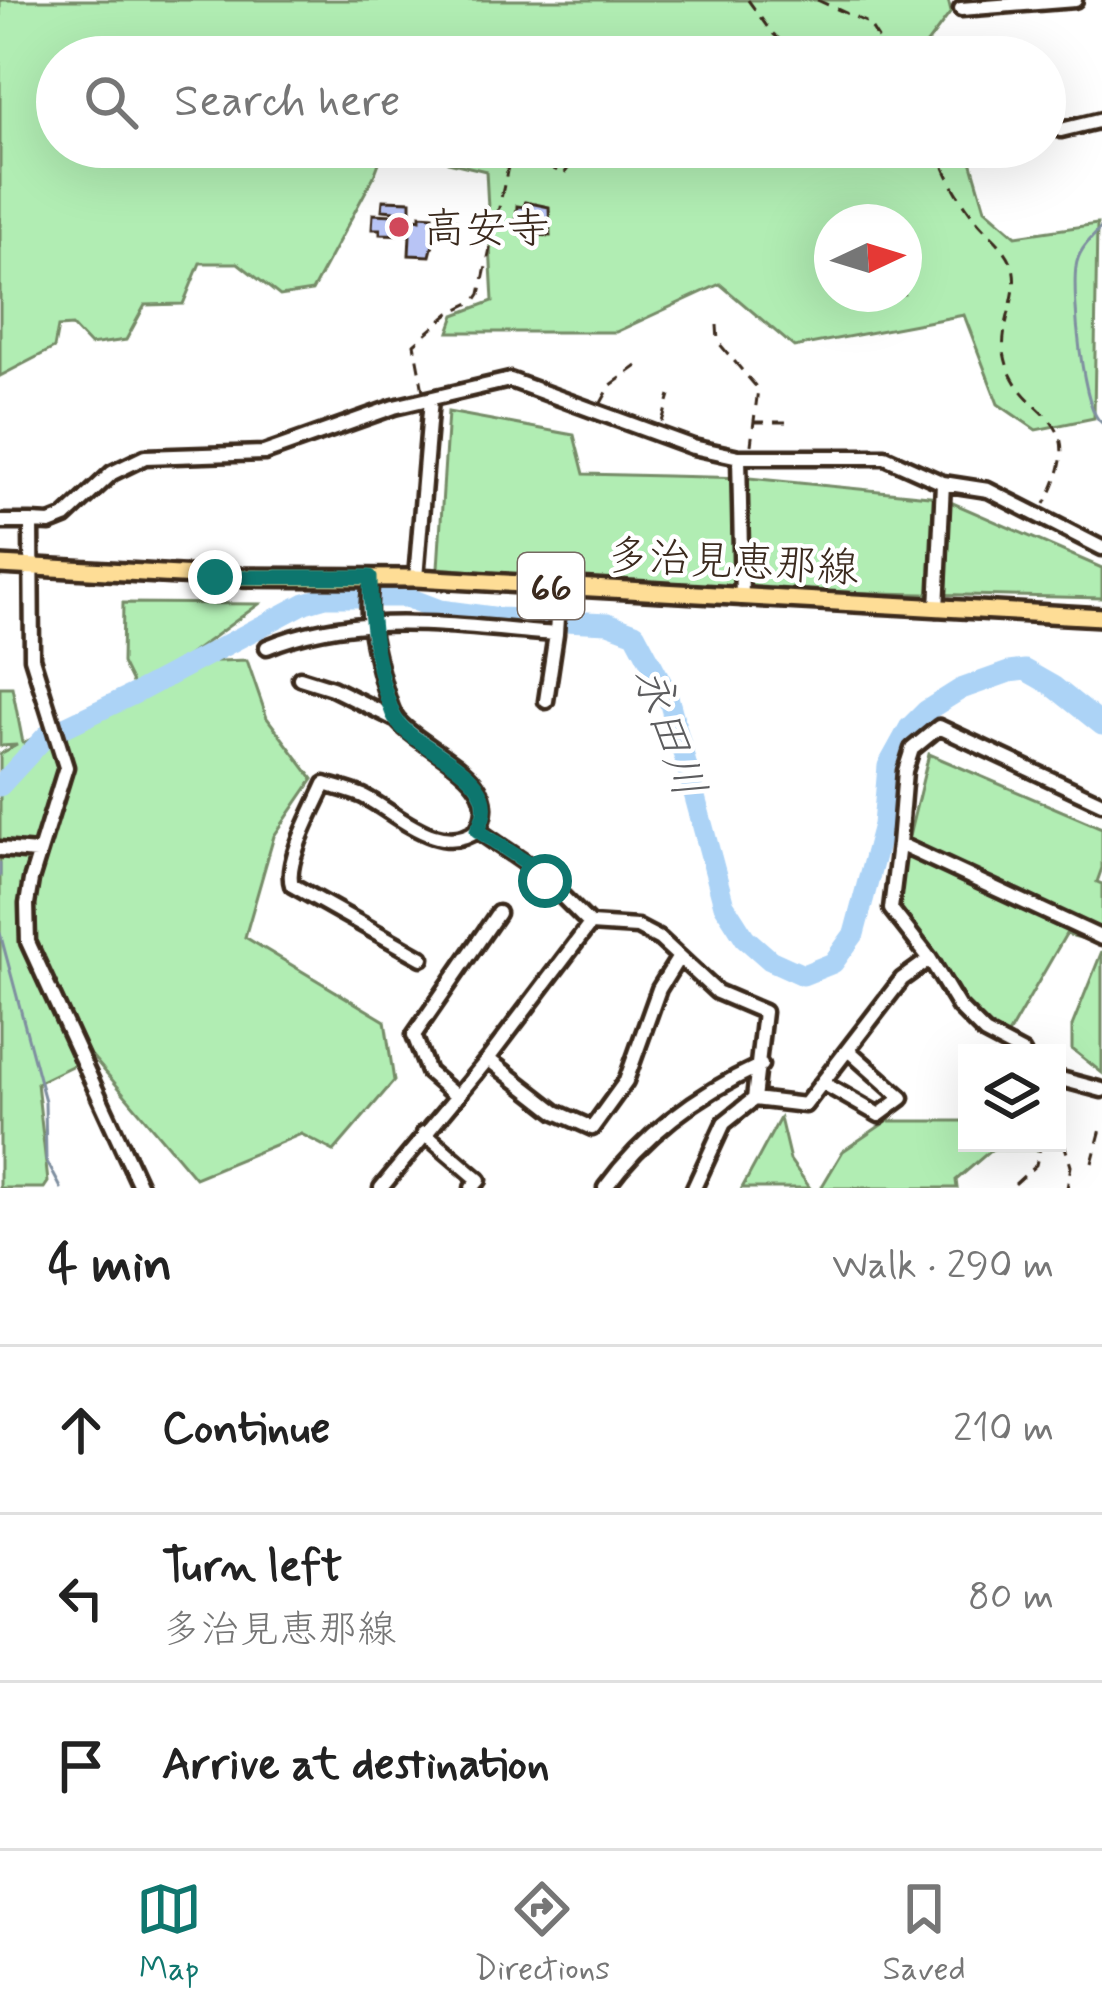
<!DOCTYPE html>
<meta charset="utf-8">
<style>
body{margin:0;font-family:Mynerve,"Klee One",sans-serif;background:#f6f6f6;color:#222}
.controls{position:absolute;right:36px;bottom:36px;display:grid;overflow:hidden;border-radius:0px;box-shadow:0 12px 48px #0002}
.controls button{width:108px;height:108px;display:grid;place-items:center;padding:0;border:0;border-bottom:3px solid #e0e0e0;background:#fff;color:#222;font:60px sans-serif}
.compass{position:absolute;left:814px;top:204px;width:108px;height:108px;border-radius:50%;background:#fff;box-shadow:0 12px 48px #0002;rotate:86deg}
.stop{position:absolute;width:36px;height:36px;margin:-27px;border:9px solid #0f766e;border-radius:50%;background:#fff}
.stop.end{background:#0f766e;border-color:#fff;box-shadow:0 3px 12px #0008}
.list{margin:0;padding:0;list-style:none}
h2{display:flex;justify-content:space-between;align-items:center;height:156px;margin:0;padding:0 48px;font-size:51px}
h2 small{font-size:39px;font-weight:400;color:#767676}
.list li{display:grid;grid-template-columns:78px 1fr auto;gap:36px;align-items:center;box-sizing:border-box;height:168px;padding:0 48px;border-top:3px solid #e0e0e0}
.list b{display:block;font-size:45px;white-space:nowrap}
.list p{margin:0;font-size:39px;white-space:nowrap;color:#767676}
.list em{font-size:39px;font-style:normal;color:#767676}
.icon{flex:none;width:66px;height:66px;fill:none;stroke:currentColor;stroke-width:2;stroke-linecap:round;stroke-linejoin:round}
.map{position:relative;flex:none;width:1102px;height:1188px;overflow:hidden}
.search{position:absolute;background:#fff;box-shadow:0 12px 48px #0002;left:36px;right:36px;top:36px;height:132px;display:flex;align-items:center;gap:30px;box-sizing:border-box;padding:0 42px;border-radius:66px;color:#767676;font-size:45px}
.sheet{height:660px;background:#fff}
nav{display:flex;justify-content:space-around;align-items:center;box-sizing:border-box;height:168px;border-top:3px solid #e0e0e0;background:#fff;font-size:33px;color:#767676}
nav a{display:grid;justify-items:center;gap:6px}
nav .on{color:#0f766e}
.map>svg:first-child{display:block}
.green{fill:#b1edb3;stroke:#768c68;stroke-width:3;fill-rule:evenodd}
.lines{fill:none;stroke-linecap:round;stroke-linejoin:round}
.stream{stroke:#7f8fa0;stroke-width:3}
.river{stroke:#acd3f6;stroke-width:21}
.building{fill:#b8c4f5;stroke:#3b2a1e;stroke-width:3}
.minor-casing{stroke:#3b2a1e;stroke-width:21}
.major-casing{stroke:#3b2a1e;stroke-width:24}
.path{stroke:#3b2a1e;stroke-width:3;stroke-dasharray:12 9;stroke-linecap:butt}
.minor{stroke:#fff;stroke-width:12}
.major{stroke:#fedd96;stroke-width:15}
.route{stroke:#0f766e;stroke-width:15}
.poi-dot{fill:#d1495b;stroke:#fff;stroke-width:4.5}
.labels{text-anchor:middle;stroke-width:9;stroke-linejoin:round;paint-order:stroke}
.shield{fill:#fff;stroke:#766a62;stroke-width:3}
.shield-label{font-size:39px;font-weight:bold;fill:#3b2a1e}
.poi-label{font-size:42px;fill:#3b2a1e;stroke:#fff;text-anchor:start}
.street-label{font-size:42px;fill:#3b2a1e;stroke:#fff}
.water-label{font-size:45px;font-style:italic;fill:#5d5d5f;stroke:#fff}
</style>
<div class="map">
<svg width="1102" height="1188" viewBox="0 0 1102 1188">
<rect width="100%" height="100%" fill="#fff"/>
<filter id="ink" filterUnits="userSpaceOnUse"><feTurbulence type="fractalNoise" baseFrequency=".00833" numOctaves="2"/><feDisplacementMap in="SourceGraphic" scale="24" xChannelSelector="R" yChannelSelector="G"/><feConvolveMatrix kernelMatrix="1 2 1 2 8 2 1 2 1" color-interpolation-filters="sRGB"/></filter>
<g filter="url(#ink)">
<path class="green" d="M0,0h948l3,12 -34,45h-860v90h328l-11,29 -62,115 -32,5 -42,-33h-38l-17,41 -38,1 -19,35 -36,5 -18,-19 -14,1 -4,21 -54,28z
M444,147h523l18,62 31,27 81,-12 -3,194 -58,12 -38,-26 -34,-89 -170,32 -74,-63 -104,48h-167l6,-17 38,-14 -7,-130 -38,-9zM832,222h72v72h-72z
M448,412l126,23 10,39 165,4 190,19 163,71v30l-396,-9 -268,-21z
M123,603l136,1 -99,72 32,-14 55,-2 20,58 46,61 -39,57 -29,101 140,84 9,60 -60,70 -33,-17 -106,44 -103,-122 -55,27 11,99 -4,6h-44v-434l17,-9 -17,1v-59h12l11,56 112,-54 -13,-26z
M929,754l173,74v40l-5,14 5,2v60l-36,-10 -61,106 -83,-79 -33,-42z
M1102,951v122l-30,-24v-23z
M780,1118l10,42 20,28h-68z
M887,1121h80v22h69l3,7h-48l-35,30 1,8h-136l22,-37z"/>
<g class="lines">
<path class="stream" d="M1101,228c-11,12 -23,22 -25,39 -4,27 6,144 26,156
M0,863v13
M0,933l45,168 1,59 15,28"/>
<path class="river" d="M0,786l46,-50 92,-44 167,-89 21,-6h80l34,13 60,8 108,5 27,10 32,60 57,212 21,33 25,22 33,15 30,-12 21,-29 29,-109 5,-59 21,-38 17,-17 35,-22 48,-17 16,-2 28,16 49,39"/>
</g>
<path class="building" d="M383,200l28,1v11l-12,-1v4l21,4v-4l13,1 -1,15 11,1 1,-13 12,1 -1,17 -20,-1 -5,20 -21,-1 1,-20 -30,-1v-5h-8l1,-15 21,1v-4l-12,-1z
M525,202l24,5 1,29 -14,-1v-13l-3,11h-11v-9h-6l1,-18 7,1z"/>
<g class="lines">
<g class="minor-casing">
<path id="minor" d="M961,9l114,-9
M1061,130l41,-10
M739,457l3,141
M0,522h31
M371,577c-1,12 -3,25 -2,37 1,19 18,95 29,107 25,30 111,58 79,109l60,41 53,53 47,3 23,12 57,53 47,20 -10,87 -30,24 -30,65
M416,578l15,-179
M937,609l6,-126
M556,634l3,-48
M267,647c92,-38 192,-20 289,-13l-10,67
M300,678l32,10 63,31
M899,844l6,-73 7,-22 27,-22 163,76
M0,849l37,3
M422,958l-130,-73c-8,-23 23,-78 33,-101 13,4 26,7 38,12 33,16 76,62 114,34
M930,959l-39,-50 8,-65 203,94
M488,1059l68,53 36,16 34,-47 33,-92 20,-32
M1057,1078l45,12
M823,1083l56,32 23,-17 -54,-48
M457,1097l-29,-25 -14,-37 84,-122
M754,1099l51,6 97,-126 28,-20 29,48 26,26 38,20
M424,1133l55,47 -7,8
M141,1188l-113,-246 -1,-38 4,-24 35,-113 -34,-109 -1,-136 19,1 15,-6 47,-44 33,-16 119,-4 130,-46 116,-27 183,67 46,10h146l58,26 45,7 114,58
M381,1188l107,-129 102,-135
M605,1188c40,-55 95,-95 156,-123"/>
</g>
<g class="major-casing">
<path id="major" d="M0,565l215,12 201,1 686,39"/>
</g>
<path class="path" d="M748,0l23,32 29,25
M817,0l51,23 22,34
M937,147c7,26 22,52 39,73 11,14 28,25 35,42 12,27 -11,60 -7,90 12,73 92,53 41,152
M717,325l1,17 40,47 -7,56
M423,391l-9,-47 36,-31 26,-13 4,-6 31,-141 4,-2 49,23 20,-27
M601,403l10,-18 26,-19
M662,422l8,-27
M753,422h40
M1057,1121l14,45 -4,22
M1092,1163l10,-38
M1015,1184l21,-19 5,-22"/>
<use href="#minor" class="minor"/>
<use href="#major" class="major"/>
</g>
</g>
<g class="lines" filter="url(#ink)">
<path class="route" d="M215,577h155c0,45 6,94 23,137 15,37 120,59 84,116l53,35 15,16"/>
</g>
<circle class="poi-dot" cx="399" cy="227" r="12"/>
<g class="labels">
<rect class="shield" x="518" y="553" width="66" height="66" rx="9"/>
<g class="shield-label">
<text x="551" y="600">66</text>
</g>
<g class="poi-label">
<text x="423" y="242">高安寺</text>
</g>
<g class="street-label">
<text transform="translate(733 560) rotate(3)" y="15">多治見恵那線</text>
</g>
<g class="water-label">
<text transform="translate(671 731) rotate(71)" y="16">永田川</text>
</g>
</g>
</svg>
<div class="controls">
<button><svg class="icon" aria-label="layers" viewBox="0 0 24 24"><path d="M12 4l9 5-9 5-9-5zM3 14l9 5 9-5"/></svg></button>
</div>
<svg class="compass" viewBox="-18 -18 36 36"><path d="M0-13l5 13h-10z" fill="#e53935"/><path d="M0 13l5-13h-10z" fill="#767676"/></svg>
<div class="stop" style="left:545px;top:881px"></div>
<div class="stop end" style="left:215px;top:577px"></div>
<div class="search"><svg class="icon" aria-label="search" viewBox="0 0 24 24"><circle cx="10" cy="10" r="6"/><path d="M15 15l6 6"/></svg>Search here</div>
</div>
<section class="sheet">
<h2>4 min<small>Walk · 290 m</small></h2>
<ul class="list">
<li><svg class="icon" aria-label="ahead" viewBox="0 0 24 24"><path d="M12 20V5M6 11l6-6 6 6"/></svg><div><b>Continue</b></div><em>210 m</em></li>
<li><svg class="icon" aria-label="left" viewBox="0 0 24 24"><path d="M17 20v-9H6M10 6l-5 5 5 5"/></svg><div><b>Turn left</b><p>多治見恵那線</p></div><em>80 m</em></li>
<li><svg class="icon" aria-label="arrive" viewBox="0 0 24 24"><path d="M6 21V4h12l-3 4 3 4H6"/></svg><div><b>Arrive at destination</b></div></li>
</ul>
</section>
<nav>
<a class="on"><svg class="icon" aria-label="map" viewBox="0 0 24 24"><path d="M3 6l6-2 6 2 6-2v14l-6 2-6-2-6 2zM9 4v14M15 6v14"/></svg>Map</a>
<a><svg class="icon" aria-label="directions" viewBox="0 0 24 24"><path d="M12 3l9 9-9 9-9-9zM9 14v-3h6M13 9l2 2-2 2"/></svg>Directions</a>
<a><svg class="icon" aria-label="saved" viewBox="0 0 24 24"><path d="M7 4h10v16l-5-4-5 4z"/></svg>Saved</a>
</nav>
